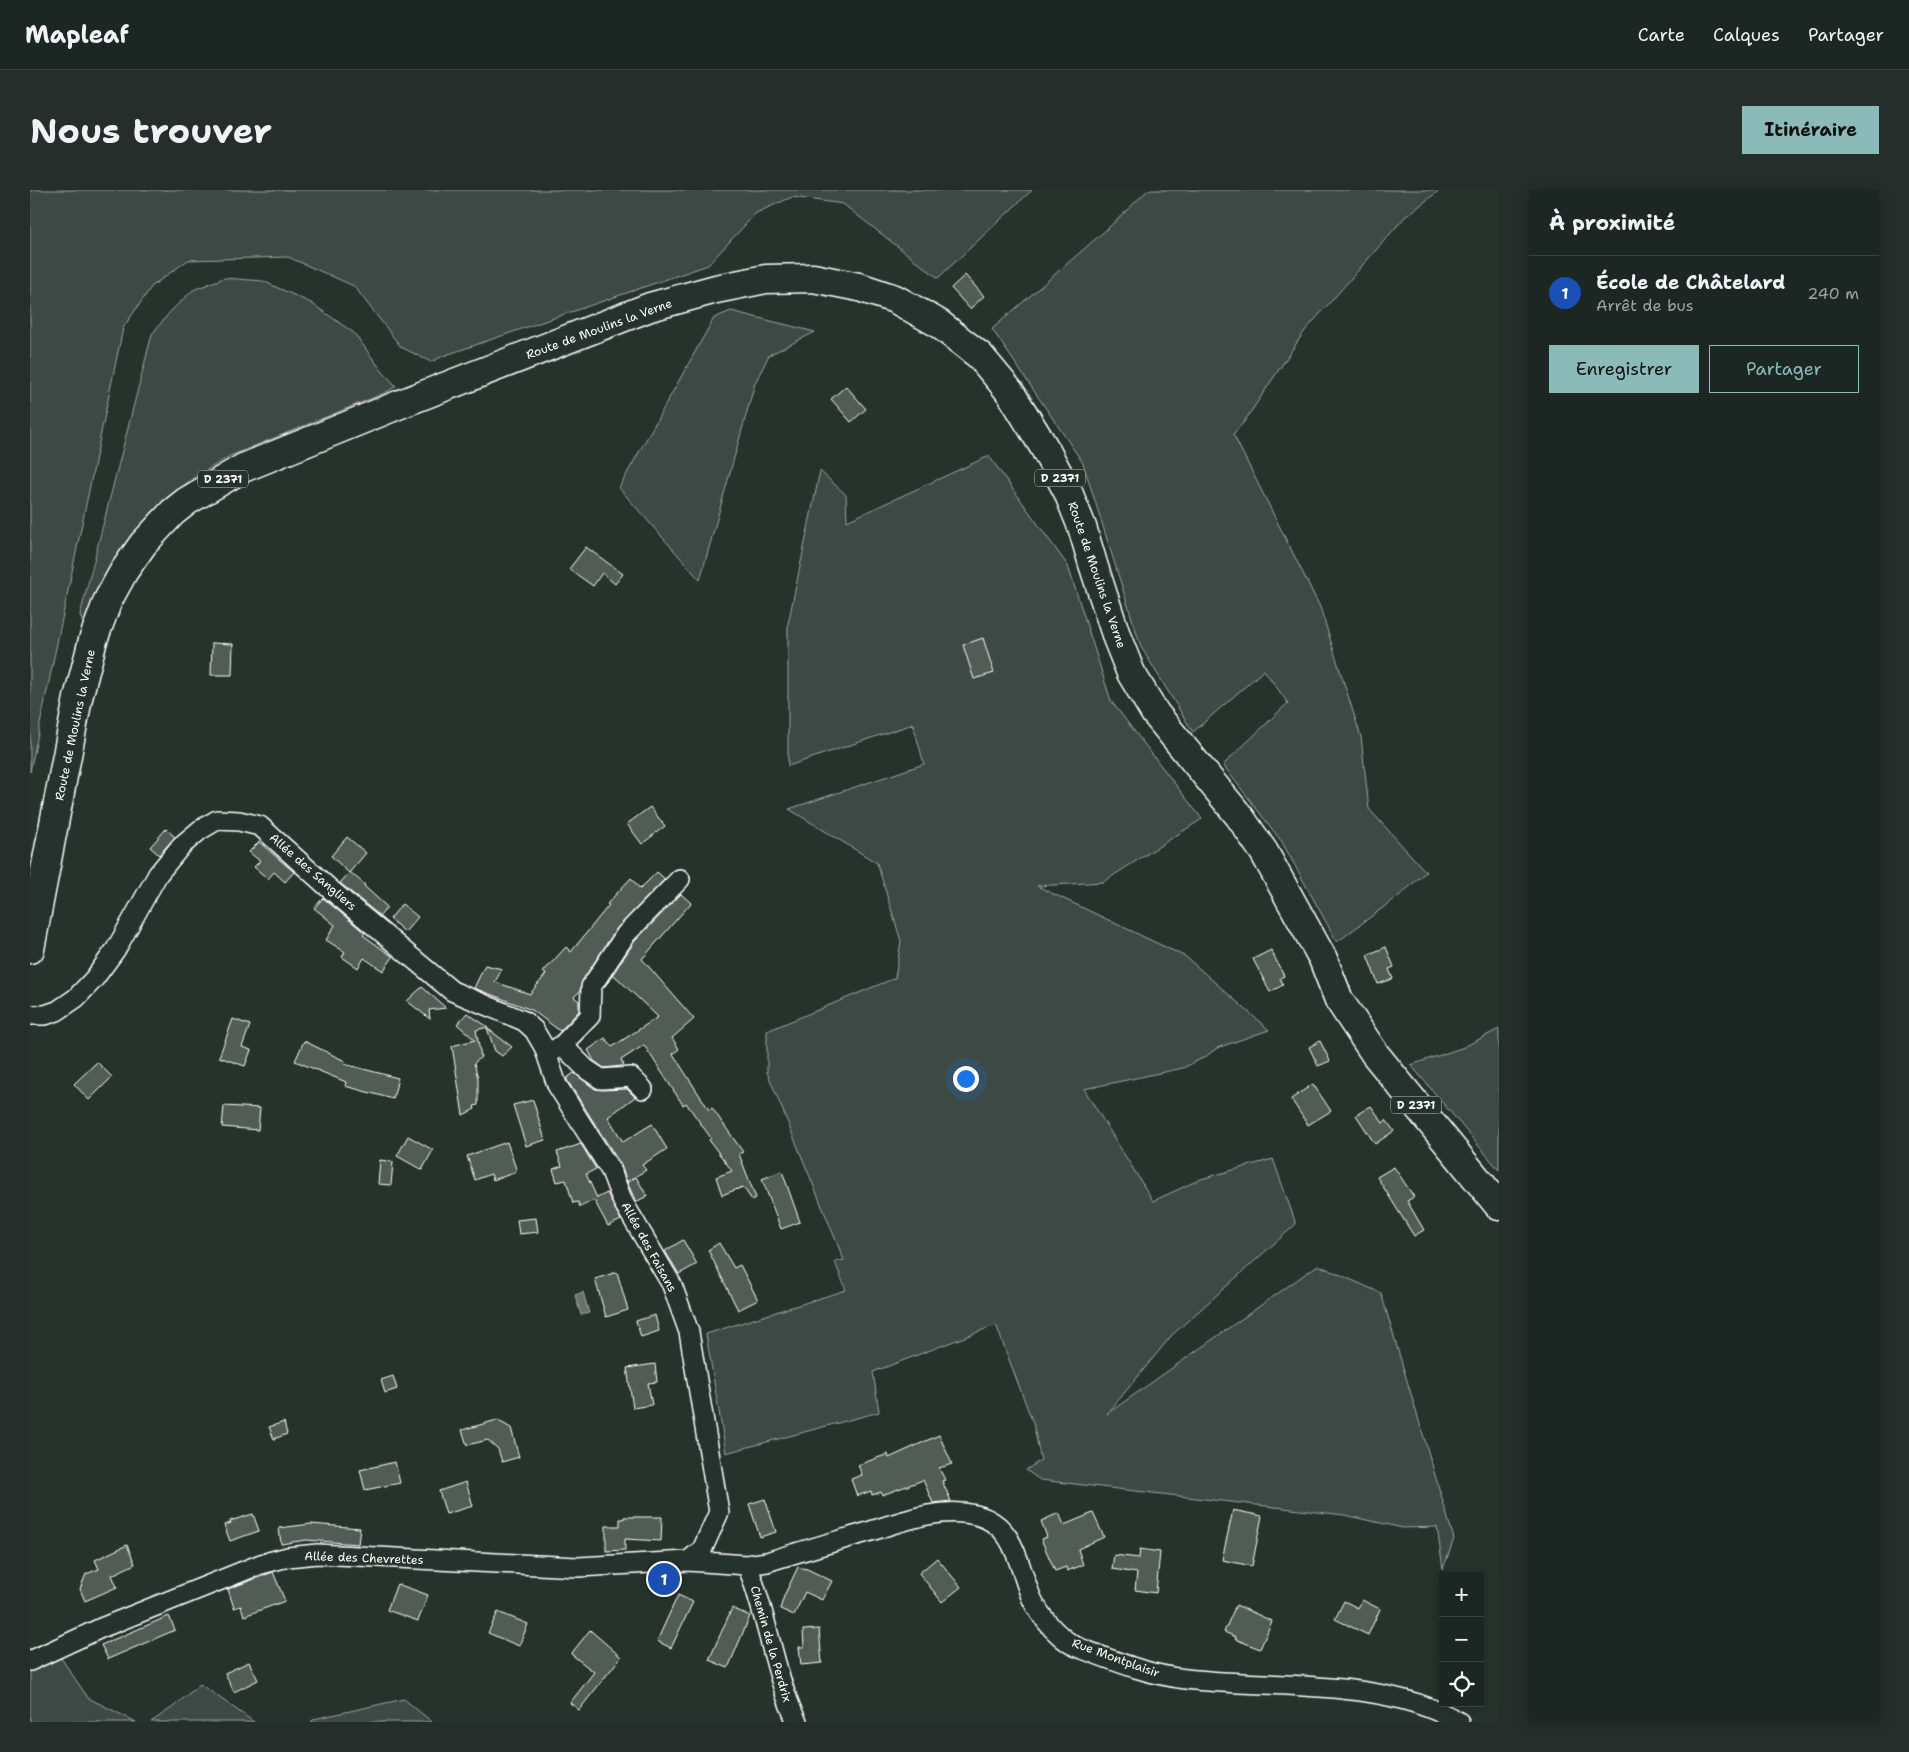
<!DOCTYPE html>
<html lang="fr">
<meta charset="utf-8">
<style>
body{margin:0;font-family:"Shantell Sans",sans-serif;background:#252e2a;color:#f1f3f6}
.controls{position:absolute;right:15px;bottom:15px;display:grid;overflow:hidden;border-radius:0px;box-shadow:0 2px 12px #0003}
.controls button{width:45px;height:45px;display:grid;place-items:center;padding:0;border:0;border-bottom:1px solid #3a4340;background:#1c2622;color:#f1f3f6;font:25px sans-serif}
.you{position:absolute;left:935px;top:888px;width:18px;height:18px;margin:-12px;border:4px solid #fff;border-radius:50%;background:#1a73e8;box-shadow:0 0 0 8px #1a73e833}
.badge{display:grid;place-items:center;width:32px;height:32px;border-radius:50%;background:#8bbbb9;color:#fff;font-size:16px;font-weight:700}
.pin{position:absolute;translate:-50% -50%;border:2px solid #fff;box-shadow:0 1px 5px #0006}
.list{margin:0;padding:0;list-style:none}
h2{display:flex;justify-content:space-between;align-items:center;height:65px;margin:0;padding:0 20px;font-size:21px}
h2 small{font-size:16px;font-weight:400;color:#a0a5a5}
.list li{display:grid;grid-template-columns:32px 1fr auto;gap:15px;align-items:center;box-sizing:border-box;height:75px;padding:0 20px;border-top:1px solid #3a4340}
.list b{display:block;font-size:19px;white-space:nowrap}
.list p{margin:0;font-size:16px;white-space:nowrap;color:#a0a5a5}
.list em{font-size:16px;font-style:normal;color:#a0a5a5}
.actions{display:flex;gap:10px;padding:15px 20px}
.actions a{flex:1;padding:11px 0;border:1px solid #8bbbb9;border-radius:0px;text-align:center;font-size:18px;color:#8bbbb9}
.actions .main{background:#8bbbb9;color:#111}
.icon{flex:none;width:28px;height:28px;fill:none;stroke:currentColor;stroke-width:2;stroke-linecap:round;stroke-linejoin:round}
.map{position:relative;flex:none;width:1469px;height:1532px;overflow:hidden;border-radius:0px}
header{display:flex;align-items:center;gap:30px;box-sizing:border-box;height:70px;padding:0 25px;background:#1c2622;border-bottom:1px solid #3a4340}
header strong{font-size:24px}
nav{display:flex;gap:28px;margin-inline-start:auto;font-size:18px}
.intro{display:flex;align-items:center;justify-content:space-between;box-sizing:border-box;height:120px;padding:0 30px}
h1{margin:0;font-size:35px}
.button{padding:12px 22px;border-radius:0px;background:#8bbbb9;color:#111;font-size:18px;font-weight:700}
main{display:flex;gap:30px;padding:0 30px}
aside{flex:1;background:#1c2622;border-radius:0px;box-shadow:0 2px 12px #0003}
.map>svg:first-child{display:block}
.green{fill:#3e4944;stroke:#9ea4a2}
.water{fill:#67706c;stroke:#a4a9a7}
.building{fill:#515c57;stroke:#fff}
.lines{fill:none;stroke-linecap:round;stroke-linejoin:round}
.minor-casing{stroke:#fff;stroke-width:22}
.primary-casing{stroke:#fff;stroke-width:31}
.minor{stroke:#26332d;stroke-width:19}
.primary{stroke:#26332d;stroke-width:28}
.labels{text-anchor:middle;stroke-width:4;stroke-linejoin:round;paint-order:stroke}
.shield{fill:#26332d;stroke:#bec2c0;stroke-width:1}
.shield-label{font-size:11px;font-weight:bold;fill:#fff}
.street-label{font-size:12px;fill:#fff;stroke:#26332d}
</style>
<header>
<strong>Mapleaf</strong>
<nav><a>Carte</a><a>Calques</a><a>Partager</a></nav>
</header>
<div class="intro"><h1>Nous trouver</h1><a class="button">Itinéraire</a></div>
<main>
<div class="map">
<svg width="1469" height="1532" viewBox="0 0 1469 1532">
<rect width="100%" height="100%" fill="#26332d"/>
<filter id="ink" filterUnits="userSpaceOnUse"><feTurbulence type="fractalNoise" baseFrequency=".02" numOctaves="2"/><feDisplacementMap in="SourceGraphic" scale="10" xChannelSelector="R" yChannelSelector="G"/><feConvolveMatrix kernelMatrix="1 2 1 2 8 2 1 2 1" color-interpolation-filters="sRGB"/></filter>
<g filter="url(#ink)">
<path class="green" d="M0,0h1002l-94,88 -95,-74 -51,-7 -36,16 -48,52 -265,91 -12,6 -30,-15 -47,-61 -66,-29 -100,3 -36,26 -29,42 -93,444z
M1118,0h292l-35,27 -101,115 -60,90 -11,12 87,173 41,130 8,72 57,63 -26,23 -63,47 -55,-100 -59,-77 65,-62 -24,-33 -71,62 -52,-85 -58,-184 -91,-134 115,-100z
M194,88l39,3 48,22 43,30 28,38 14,15 -9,6 -157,64 -40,24 -28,24 -36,39 -19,31 -23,53 -4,-12 72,-281 18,-22 23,-22z
M701,121l84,21 -46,23 -14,28 -55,197 -81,-92 95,-170z
M959,266l79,110 43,135 91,118 -99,63 -66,4 149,71 83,73 -52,18 -12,9 -22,11 -99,21 69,112 48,-22 72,-20 23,65 -124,111 -65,79 211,-149 63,28 73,246 -11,30 -6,-42 -34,1 -59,-13 -304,-35 -14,-10 15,-10 -8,-37 -37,-98 -123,47 6,40 -153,41 -20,-119 140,-44 -11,-28 9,-2 -77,-188v-41l128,-53 6,-37 -24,-78 -88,-54 135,-45 -11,-40 -125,42v-142l32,-153 26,24 1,26z
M1469,839v141l-88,-105 53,-18z
M31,1468l27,40 48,24h-106v-50z
M170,1494l54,38h-103l22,-15z
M374,1509l28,23h-121l3,-3z"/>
<path class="water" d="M553,1102l6,21 -8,2 -6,-20z"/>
<path class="building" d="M935,85l19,21 -14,13 -19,-21z
M816,196l20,23 -15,13 -20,-23z
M556,357l37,27 -8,10 -13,-11 -9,13 -24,-17z
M953,448l11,35 -20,6 -11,-34z
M182,453l21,1 -1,31h-21z
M620,617l15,19 -23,18 -15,-20z
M136,639l9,8 -16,18 -9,-8z
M317,647l19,16 -17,20 -18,-17z
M229,652l35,30 -9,10 -11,-10 -6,7 -14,-12 6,-6 -11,-9z
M320,682l15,13 -1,1 23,21 -7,9 -40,-33z
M627,682l8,7 -48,49 -35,53 -2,10 -6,6 5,4v10l-19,20 -28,-21 -58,-22 11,-23 17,4 -7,13 35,12 16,-20 -3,-2 23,-25 5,5 38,-47 -2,-1 24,-26 9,11z
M651,704l10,9 -49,56 52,60 -22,19 7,11 -6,5 36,56 3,-2 31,44 -4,2 17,44 -4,2 -9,-13 -21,8 -6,-18 16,-6 -23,-31 2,-2 -25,-35 -3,2 -39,-60 -23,15 3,5 -3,1 -17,2 -10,-7 -6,-11 17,-12 7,9 46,-30 -44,-42 -10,12 31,-46z
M293,708l42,35 -2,2 30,22 -10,14 -19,-13 -6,10 -16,-11 3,-5 -19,-12 9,-15 -21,-17z
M372,714l16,13 -13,15 -15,-13z
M1356,757l8,20 -5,2 4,10 -15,5 -11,-29z
M1241,760l13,26 -4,2 3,7 -13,7 -17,-33z
M392,797l24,21 -17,2 1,9 -23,-18z
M437,823l21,14 -12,3 5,27 -7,6 4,15v27l-4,1 1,3 -12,6 -11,-69 23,-6 -18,-16z
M203,829l17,6 -8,22 9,3 -6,16 -26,-9z
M457,838l25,19 -10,9 -7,-5z
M274,851l41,20 -1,3 54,14 -5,21 -48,-13 1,-4 -51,-21z
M1290,851l10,20 -12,5 -9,-19z
M67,872l15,15 -23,23 -15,-16z
M544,883l21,16 7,1 25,-1 8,8 -27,20 15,25 29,-18 15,25 -25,16 4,5 -19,12 -6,-17 -54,-85v-2z
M1283,894l18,27 -23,14 -17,-26z
M503,910l12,40 -19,6 -13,-41z
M194,916l36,2 -2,22 -36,-3z
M1341,916l12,17 3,-3 8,11 -19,13 -19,-29z
M378,946l25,14 -11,20 -25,-14z
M477,952l10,30 -24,8 -2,-6 -16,6 -8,-24z
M551,954l15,25 -10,5 11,24 10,-5 14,27 -13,6 -14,-26 -14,7 -2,-5 -5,1 -7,-23 -9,2 -4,-13 9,-3 -5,-14z
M350,970l13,2 -2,23 -13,-1z
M1364,977l20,30 -7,4 17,29 -10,6 -37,-59z
M752,981l18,51 -19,7 -19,-50z
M606,987l11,19 -11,6 -9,-20z
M506,1028l2,14 -19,2 -2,-14z
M653,1050l14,24 -18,10 -14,-23z
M689,1053l15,25 6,-3 18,35 -20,10 -30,-60z
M587,1082l11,38 -22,7 -11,-38z
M625,1125l4,16 -18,6 -5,-16z
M625,1174l2,18 -9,1 4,22 -19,3 -6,-40z
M363,1186l4,13 -12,4 -4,-13z
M467,1230l14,8 8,29 -17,5 -4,-13 -10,-9 -21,5 -5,-15z
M254,1232l3,12 -13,5 -5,-12z
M909,1245l13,29 -13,4 6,12 -3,1 9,20 -18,2 -10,-23 -41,15 -1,-3 -9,3 -1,-4 -14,5 -6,-17 11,-4 -4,-10 30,-11 1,4z
M365,1272l5,21 -35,7 -5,-20z
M436,1292l7,24 -27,8 -7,-23z
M735,1309l11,33 -16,5 -11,-33z
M1203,1320l29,6 -10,50 -30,-6z
M1029,1323l5,12 29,-12 11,24 -26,12 5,16 -16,6 -1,-4 -11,4 -14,-32 6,-2 -6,-16z
M223,1324l6,17 -29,10 -6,-16 7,-2 -1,-2z
M594,1327h38l-1,24 -36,-2v11l-19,1v-25h14v-7h4z
M281,1334l49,4 -2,16 -52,-4 -25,4 -2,-16z
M97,1355l8,19 -23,11 5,12 -32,14 -5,-12 6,-15 13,-5 -4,-9z
M1110,1359l20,3 -4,41 -21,-3 2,-17 -25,-4 2,-14 25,3z
M907,1368l24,29 -19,15 -23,-29z
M768,1377l9,2 25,12 -10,19 -17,-8 -11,23 -14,-6 4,-13z
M243,1382l12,29 -41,15 -3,-10 -7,2 -6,-19z
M367,1394l31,11 -10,26 -31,-11z
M648,1405l15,7 -22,46 -14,-7z
M1332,1410l18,9 -12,26 -33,-16 9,-18 14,7z
M1206,1415l36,16 -12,28 -25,-10 1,-2 -12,-5z
M702,1418l18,8 -22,52 -19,-8z
M468,1422l30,12 -9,22 -31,-13z
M139,1426l6,14 -67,29 -7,-14z
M789,1439l3,34 -21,2 -2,-18h5l-1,-17z
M560,1440l31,27 -42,53 -9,-7 24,-31 -23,-18z
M219,1472l9,18 -24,12 -9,-19z"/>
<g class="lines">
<g class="minor-casing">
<path id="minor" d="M0,825h15l12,-4 19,-13 18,-19 22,-30 42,-75 23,-28 19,-16 17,-10 22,1 21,5 71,64 121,101 72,30 10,9 10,17 13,38 54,86 12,31 49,83 17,47 30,180 -17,38 -14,11
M532,855l24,24 15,10 30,-2 12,12
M517,865l15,-10 28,-29 1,-29 35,-53 54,-55
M717,1375c21,51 26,107 50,157
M0,1471l71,-33 160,-64 27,-7 29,-3 261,13 110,-6 59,4 20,-3c31,-10 63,-19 94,-28 37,-11 77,-28 115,-19 41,10 42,53 56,84 5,11 12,20 20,29 7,7 15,15 25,19 35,13 71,28 109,32 87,10 195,-2 273,43"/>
</g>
<g class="primary-casing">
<path id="primary" d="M0,759l48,-251 15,-58 15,-40 16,-29 19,-27 30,-32 14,-11 56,-33 160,-65 247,-96 66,-18 50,-10 47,-1 46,9 36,12 43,24 42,33 30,36 34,55 24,45 14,35 11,37 24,74 14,35 24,40 85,104 24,35 59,107 16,41 36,54 124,152"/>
</g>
<use href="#minor" class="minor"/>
<use href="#primary" class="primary"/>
</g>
</g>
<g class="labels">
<g class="shield">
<rect x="1005" y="279.5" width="50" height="17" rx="4"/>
<rect x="168" y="280.5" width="50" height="17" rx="4"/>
<rect x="1361" y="906.5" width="50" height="17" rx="4"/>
</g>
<g class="shield-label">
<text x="1030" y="292">D 2371</text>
<text x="193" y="293">D 2371</text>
<text x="1386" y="919">D 2371</text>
</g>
<g class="street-label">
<text transform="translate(569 139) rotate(-20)" y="4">Route de Moulins la Verne</text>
<text transform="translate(1067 385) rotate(71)" y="4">Route de Moulins la Verne</text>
<text transform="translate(45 535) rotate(-78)" y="4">Route de Moulins la Verne</text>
<text transform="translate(283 682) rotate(41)" y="4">Allée des Sangliers</text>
<text transform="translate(619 1057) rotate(61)" y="4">Allée des Faisans</text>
<text transform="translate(334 1368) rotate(2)" y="4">Allée des Chevrettes</text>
<text transform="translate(741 1454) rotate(74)" y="4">Chemin de la Perdrix</text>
<text transform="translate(1086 1468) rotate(20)" y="4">Rue Montplaisir</text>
</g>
</g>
</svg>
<div class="controls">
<button>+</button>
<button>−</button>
<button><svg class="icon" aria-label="locate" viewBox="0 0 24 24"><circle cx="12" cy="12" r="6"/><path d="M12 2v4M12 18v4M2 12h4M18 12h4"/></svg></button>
</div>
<div class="you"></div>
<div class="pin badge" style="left:634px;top:1389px;background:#1a4fb4">1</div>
</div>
<aside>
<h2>À proximité<small></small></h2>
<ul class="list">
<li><span class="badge" style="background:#1a4fb4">1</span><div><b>École de Châtelard</b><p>Arrêt de bus</p></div><em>240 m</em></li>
</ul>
<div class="actions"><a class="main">Enregistrer</a><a>Partager</a></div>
</aside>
</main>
